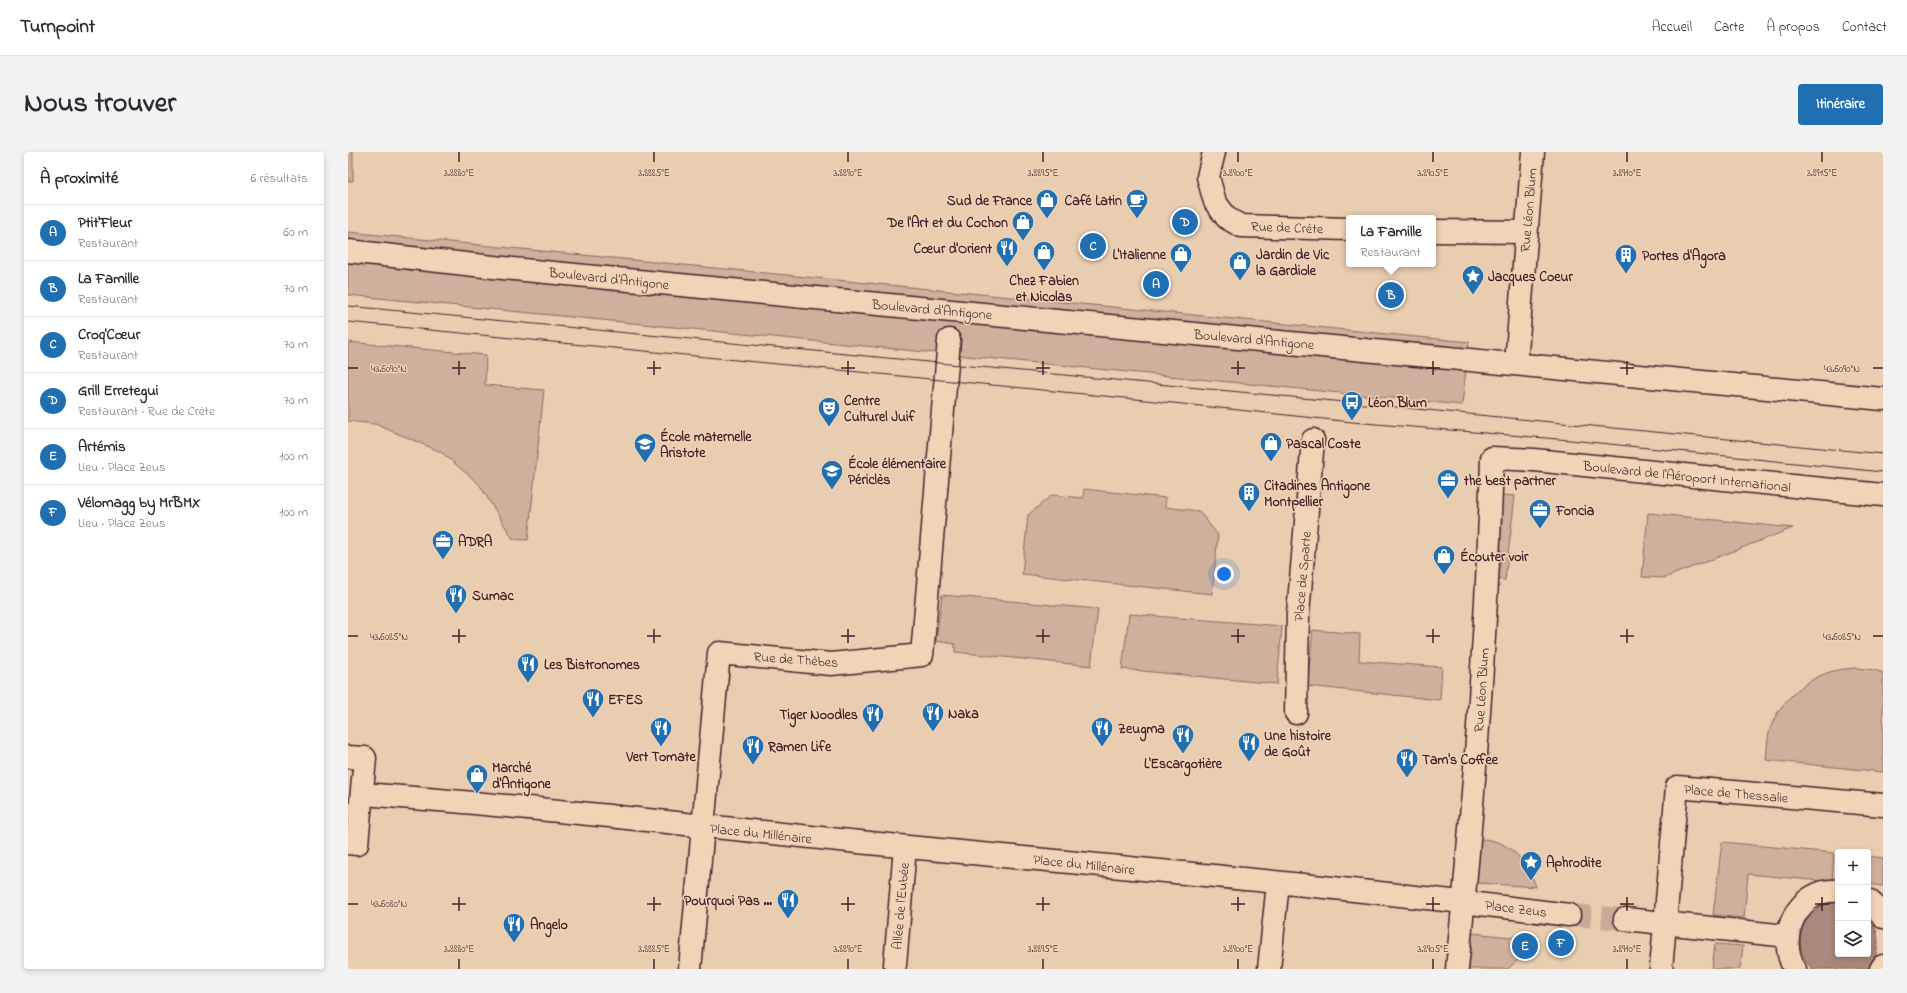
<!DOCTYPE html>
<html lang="fr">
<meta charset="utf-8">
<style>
body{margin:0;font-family:"Indie Flower",sans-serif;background:#f2f2f3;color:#2b2b33}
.controls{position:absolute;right:12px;bottom:12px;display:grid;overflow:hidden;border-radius:4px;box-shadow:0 2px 6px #0003}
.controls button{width:36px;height:36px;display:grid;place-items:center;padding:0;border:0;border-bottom:1px solid #e1e1e2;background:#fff;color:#2b2b33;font:20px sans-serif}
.you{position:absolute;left:876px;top:422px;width:14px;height:14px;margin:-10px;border:3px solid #fff;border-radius:50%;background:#1a73e8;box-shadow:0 0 0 6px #1a73e833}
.badge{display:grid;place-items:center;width:26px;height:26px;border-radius:50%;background:#1f6fb2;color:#fff;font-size:13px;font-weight:700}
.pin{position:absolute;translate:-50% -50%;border:2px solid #fff;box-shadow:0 1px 4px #0006}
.popup{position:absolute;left:998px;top:63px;width:90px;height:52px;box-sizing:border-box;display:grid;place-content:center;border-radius:4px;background:#fff;filter:drop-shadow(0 1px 3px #0005);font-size:13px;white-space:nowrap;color:#7c7c81}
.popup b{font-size:15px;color:#2b2b33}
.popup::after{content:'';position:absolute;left:50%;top:100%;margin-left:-8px;border:8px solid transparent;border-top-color:#fff}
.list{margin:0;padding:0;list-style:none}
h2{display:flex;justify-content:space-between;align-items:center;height:52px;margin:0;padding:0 16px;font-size:17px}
h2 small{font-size:13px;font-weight:400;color:#7c7c81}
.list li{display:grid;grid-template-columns:26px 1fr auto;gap:12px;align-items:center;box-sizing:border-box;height:56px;padding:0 16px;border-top:1px solid #e1e1e2}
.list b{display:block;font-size:15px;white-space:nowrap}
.list p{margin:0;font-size:13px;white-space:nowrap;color:#7c7c81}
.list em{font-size:13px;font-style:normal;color:#7c7c81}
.icon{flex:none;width:22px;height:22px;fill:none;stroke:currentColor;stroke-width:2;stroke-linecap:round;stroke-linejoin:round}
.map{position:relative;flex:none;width:1535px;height:817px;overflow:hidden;border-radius:4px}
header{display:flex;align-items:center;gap:24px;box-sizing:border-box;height:56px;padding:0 20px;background:#fff;border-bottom:1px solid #e1e1e2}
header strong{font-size:19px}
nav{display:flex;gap:22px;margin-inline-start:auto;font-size:14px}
.intro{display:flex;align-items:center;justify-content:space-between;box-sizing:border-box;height:96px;padding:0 24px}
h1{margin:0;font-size:28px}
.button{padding:10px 18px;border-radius:4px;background:#1f6fb2;color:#fff;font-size:14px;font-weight:700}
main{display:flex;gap:24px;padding:0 24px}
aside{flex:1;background:#fff;border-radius:4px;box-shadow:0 2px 6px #0003}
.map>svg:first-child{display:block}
.green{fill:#cfb09c;stroke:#8c6864}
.water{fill:#aa887c;stroke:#845e5c}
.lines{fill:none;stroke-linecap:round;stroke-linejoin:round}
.street-tunnel{stroke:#c9aa96;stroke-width:22;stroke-dasharray:22 11;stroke-linecap:butt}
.street-casing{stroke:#4a1f2b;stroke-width:25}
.secondary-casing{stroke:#4a1f2b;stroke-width:25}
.street{stroke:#f0d4b7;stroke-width:22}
.secondary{stroke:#f0d4b7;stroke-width:22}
.tram{stroke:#4a1f2b;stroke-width:1}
.ticks{fill:none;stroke:#4a1f2b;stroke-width:1.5}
.labels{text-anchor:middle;stroke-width:3;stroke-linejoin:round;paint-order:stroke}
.poi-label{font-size:14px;font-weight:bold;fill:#4a1f2b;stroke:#f0d4b7;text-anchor:start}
.street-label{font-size:14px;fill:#4a1f2b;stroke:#f0d4b7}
.ticks-label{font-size:10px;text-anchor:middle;fill:#4a1f2b;stroke:#f0d4b7;stroke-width:3;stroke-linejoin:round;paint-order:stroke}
</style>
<header>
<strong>Turnpoint</strong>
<nav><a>Accueil</a><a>Carte</a><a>À propos</a><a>Contact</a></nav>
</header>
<div class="intro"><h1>Nous trouver</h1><a class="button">Itinéraire</a></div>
<main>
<aside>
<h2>À proximité<small>6 résultats</small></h2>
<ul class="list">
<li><span class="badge">A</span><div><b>Ptit'Fleur</b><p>Restaurant</p></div><em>60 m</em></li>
<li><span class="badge">B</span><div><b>La Famille</b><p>Restaurant</p></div><em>70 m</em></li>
<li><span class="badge">C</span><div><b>Croq'Cœur</b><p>Restaurant</p></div><em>70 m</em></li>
<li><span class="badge">D</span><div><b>Grill Erretegui</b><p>Restaurant · Rue de Crète</p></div><em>70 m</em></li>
<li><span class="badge">E</span><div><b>Artémis</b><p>Lieu · Place Zeus</p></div><em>100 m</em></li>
<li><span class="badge">F</span><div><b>Vélomagg by MrBMX</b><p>Lieu · Place Zeus</p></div><em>100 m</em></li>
</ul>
</aside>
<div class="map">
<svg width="1535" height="817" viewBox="0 0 1535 817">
<rect width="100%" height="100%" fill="#e9cdb1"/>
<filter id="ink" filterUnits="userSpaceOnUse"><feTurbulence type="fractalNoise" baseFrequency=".025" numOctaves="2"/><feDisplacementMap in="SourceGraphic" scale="8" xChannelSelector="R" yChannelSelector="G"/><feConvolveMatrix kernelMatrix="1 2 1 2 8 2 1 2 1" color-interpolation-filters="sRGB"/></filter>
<g filter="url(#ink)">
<path class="green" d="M0,0h5v29h-5z
M0,80l1121,110 -7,63 -1114,-110z
M0,190l138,13 -1,30 59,5 -16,150 -15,-1 -34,-55 -38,-32 -66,-28 -27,-3z
M736,337l82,9 -1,9 34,4 19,24 -6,59 -190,-20 6,-59 24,-20 31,3z
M1152,343l15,1 -10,84 -7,-1z
M1300,361l145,15 -129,50 -22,-1z
M594,443l156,14 -7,57 -136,-14v-8l-19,-3z
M781,462l153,12 -5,58 -155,-15z
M965,478l47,4 -1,27 83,6 -2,33 -133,-14z
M1507,516l20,2 8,3v99l-117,-12c1,-8 1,-19 3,-27 7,-28 34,-53 61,-61 8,-3 17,-3 25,-4z
M1132,687c29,0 48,23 56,48l-59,-4z
M1374,690l112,11 -2,29 -84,-8 -4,44 -31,-3z
M1520,704l15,2v28l-15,-2z
M1124,781l59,6 -7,15 -16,15h-39z
M1367,792l28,2 -3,23h-28z"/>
<path class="water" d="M1490,750v52h30v-39c13,18 14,37 -1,54h-55c-24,-27 -9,-62 26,-67z"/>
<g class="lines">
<path class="street-tunnel" d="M1221,763l56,4"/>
<g class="street-casing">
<path id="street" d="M866,0l-6,25 7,25 12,16 14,8 108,3
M1085,79l93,1
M948,561l2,-99 15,-174
M0,605l17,1 -8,86 -9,-1
M14,642c182,13 364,35 546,53 220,21 441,40 661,68
M1520,748l7,6 8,11
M1277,767l162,17
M547,813l10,-118
M342,817l29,-316 112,11 91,-9 27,-315
M921,817l9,-86
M1109,817c17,-170 30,-341 35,-511l42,2 349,35
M1313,817l16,-182 206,18
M1447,817c-20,-32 3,-81 43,-78
M1533,817l2,-3"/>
</g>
<g class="secondary-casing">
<path id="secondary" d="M0,99l145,16 427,41 963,91
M1168,212l17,-212"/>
</g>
<use href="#street" class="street"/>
<use href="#secondary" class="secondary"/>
<path class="tram" d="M0,154l1535,148
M0,170l787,77 217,23 218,18 313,32"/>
</g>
</g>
<path class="ticks" d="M111,0v10M306,0v10M500,0v10M695,0v10M890,0v10M1085,0v10M1279,0v10M1474,0v10M111,209v14M306,209v14M500,209v14M695,209v14M890,209v14M1085,209v14M1279,209v14M0,216h10M104,216h14M299,216h14M493,216h14M688,216h14M883,216h14M1078,216h14M1272,216h14M1525,216h10M111,477v14M306,477v14M500,477v14M695,477v14M890,477v14M1085,477v14M1279,477v14M0,484h10M104,484h14M299,484h14M493,484h14M688,484h14M883,484h14M1078,484h14M1272,484h14M1525,484h10M111,745v14M306,745v14M500,745v14M695,745v14M890,745v14M1085,745v14M1279,745v14M1474,745v14M0,752h10M104,752h14M299,752h14M493,752h14M688,752h14M883,752h14M1078,752h14M1272,752h14M1467,752h14M111,807v10M306,807v10M500,807v10M695,807v10M890,807v10M1085,807v10M1279,807v10"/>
<defs>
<g id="shop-pin" transform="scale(1.15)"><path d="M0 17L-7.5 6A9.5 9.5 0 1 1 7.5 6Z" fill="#1f6fb2" stroke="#f0d4b7"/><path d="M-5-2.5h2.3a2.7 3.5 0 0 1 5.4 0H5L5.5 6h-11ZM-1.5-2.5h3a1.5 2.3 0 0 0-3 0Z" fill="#fff"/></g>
<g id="cafe-pin" transform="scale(1.15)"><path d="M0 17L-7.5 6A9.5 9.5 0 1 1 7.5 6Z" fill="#1f6fb2" stroke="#f0d4b7"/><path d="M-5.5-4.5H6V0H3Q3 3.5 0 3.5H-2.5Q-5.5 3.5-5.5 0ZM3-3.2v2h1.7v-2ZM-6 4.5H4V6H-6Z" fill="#fff"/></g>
<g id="restaurant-pin" transform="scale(1.15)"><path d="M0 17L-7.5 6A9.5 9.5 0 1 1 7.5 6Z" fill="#1f6fb2" stroke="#f0d4b7"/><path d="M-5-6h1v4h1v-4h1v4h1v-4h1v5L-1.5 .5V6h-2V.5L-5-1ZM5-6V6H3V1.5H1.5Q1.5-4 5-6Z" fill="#fff"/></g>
<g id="building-pin" transform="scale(1.15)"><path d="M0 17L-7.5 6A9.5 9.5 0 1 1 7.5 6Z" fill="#1f6fb2" stroke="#f0d4b7"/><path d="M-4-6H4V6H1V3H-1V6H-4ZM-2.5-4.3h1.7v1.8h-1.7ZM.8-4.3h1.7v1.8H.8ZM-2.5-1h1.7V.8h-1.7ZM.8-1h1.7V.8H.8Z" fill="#fff"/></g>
<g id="sight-pin" transform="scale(1.15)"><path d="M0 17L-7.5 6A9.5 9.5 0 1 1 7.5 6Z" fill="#1f6fb2" stroke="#f0d4b7"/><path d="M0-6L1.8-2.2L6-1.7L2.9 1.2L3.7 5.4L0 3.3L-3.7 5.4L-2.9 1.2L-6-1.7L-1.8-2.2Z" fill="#fff"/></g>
<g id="bus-pin" transform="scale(1.15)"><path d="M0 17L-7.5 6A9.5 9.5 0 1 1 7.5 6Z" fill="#1f6fb2" stroke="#f0d4b7"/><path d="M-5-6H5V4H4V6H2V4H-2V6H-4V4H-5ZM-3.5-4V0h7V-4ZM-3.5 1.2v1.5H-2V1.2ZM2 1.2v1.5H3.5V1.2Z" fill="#fff"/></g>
<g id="theatre-pin" transform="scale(1.15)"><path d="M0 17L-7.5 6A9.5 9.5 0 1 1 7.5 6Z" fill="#1f6fb2" stroke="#f0d4b7"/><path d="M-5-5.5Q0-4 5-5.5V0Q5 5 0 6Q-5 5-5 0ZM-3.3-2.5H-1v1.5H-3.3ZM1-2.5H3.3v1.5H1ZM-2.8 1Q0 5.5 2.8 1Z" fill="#fff"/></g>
<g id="school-pin" transform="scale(1.15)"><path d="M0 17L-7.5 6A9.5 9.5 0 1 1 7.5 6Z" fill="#1f6fb2" stroke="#f0d4b7"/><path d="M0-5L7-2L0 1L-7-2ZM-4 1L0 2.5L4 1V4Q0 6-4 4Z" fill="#fff"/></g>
<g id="office-pin" transform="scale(1.15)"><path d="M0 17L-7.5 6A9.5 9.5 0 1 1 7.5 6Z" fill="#1f6fb2" stroke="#f0d4b7"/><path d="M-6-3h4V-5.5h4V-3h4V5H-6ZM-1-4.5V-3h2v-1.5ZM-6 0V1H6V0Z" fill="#fff"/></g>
</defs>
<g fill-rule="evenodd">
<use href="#shop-pin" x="699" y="48"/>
<use href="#cafe-pin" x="789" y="48"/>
<use href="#shop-pin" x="675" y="70"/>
<use href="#restaurant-pin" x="659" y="96"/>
<use href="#shop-pin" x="696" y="100"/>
<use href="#shop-pin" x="833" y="102"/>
<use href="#building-pin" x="1278" y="103"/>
<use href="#shop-pin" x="892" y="110"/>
<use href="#sight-pin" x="1125" y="124"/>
<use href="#bus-pin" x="1004" y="250"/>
<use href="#theatre-pin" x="481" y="256"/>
<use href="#shop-pin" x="923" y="291"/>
<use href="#school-pin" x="297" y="292"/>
<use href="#school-pin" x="484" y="319"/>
<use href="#office-pin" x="1100" y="328"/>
<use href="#building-pin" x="901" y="341"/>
<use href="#office-pin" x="1192" y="358"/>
<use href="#office-pin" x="95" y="389"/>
<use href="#shop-pin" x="1096" y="404"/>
<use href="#restaurant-pin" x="108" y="443"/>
<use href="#restaurant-pin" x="180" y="512"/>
<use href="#restaurant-pin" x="245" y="547"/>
<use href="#restaurant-pin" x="585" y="561"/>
<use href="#restaurant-pin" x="525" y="562"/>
<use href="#restaurant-pin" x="313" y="576"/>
<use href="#restaurant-pin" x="754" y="576"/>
<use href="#restaurant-pin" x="835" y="583"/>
<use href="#restaurant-pin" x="901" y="591"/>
<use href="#restaurant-pin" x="405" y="594"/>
<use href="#restaurant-pin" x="1059" y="607"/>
<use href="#shop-pin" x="129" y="623"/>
<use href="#sight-pin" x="1183" y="710"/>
<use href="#restaurant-pin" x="440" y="748"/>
<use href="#restaurant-pin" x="166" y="772"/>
</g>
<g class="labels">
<g class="poi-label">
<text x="684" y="53" text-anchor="end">Sud de France</text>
<text x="774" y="53" text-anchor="end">Café Latin</text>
<text x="660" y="75" text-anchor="end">De l'Art et du Cochon</text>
<text x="644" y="101" text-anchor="end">Cœur d'Orient</text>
<text x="818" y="107" text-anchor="end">L'Italienne</text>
<text x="908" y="107">Jardin de Vic<tspan x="908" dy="16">la Gardiole</tspan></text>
<text x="1294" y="108">Portes d'Agora</text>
<text x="1140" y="129">Jacques Coeur</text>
<text x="696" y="133" text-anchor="middle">Chez Fabien<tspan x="696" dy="16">et Nicolas</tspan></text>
<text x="496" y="253">Centre<tspan x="496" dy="16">Culturel Juif</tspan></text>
<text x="1020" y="255">Léon Blum</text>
<text x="312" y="289">École maternelle<tspan x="312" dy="16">Aristote</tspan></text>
<text x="938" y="296">Pascal Coste</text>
<text x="500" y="316">École élémentaire<tspan x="500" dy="16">Périclès</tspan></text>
<text x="1116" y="333">the best partner</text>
<text x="916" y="338">Citadines Antigone<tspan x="916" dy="16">Montpellier</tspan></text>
<text x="1208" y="363">Foncia</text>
<text x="110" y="394">ADRA</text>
<text x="1112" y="409">Écouter voir</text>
<text x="124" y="448">Sumac</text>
<text x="196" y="517">Les Bistronomes</text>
<text x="260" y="552">EFES</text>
<text x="600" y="566">Naka</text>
<text x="510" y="567" text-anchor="end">Tiger Noodles</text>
<text x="770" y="581">Zeugma</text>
<text x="916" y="588">Une histoire<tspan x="916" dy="16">de Goût</tspan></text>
<text x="420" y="599">Ramen Life</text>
<text x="313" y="609" text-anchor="middle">Vert Tomate</text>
<text x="1074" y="612">Tam's Coffee</text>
<text x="835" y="616" text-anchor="middle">L'Escargotière</text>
<text x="144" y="620">Marché<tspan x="144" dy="16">d'Antigone</tspan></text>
<text x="1198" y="715">Aphrodite</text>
<text x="424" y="753" text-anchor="end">Pourquoi Pas …</text>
<text x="182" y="777">Angelo</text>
</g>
<g class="street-label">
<text transform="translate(1180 58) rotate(-85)" y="5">Rue Léon Blum</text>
<text transform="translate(939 75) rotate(2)" y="5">Rue de Crète</text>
<text transform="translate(261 126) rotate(6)" y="5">Boulevard d'Antigone</text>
<text transform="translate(584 157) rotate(5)" y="5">Boulevard d'Antigone</text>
<text transform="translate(906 187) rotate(5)" y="5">Boulevard d'Antigone</text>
<text transform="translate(1339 324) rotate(6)" y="5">Boulevard de l'Aéroport International</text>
<text transform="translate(954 424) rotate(-85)" y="5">Place de Sparte</text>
<text transform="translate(448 507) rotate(4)" y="5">Rue de Thèbes</text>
<text transform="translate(1133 538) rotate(-86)" y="5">Rue Léon Blum</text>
<text transform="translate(1388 641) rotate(5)" y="5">Place de Thessalie</text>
<text transform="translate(413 681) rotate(6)" y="5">Place du Millénaire</text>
<text transform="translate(736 712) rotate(6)" y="5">Place du Millénaire</text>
<text transform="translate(552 754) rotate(-85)" y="5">Allée de l'Eubée</text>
<text transform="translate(1168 756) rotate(7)" y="5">Place Zeus</text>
</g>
</g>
<g class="ticks-label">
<text x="111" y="24">3.8880°E</text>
<text x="306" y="24">3.8885°E</text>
<text x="500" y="24">3.8890°E</text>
<text x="695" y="24">3.8895°E</text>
<text x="890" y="24">3.8900°E</text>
<text x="1085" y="24">3.8905°E</text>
<text x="1279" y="24">3.8910°E</text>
<text x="1474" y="24">3.8915°E</text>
<text x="41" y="220">43.6090°N</text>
<text x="1494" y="220">43.6090°N</text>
<text x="41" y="488">43.6085°N</text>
<text x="1494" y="488">43.6085°N</text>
<text x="41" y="755">43.6080°N</text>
<text x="111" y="800">3.8880°E</text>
<text x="306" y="800">3.8885°E</text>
<text x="500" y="800">3.8890°E</text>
<text x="695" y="800">3.8895°E</text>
<text x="890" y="800">3.8900°E</text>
<text x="1085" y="800">3.8905°E</text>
<text x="1279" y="800">3.8910°E</text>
</g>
</svg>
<div class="controls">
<button>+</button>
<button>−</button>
<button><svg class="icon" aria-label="layers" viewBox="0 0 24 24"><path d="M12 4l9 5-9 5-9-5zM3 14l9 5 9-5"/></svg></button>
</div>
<div class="you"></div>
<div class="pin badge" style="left:808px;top:132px">A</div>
<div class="pin badge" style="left:1043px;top:143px">B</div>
<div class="popup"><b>La Famille</b>Restaurant</div>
<div class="pin badge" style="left:745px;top:94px">C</div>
<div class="pin badge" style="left:837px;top:70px">D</div>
<div class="pin badge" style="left:1177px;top:794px">E</div>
<div class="pin badge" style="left:1213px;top:791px">F</div>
</div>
</main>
